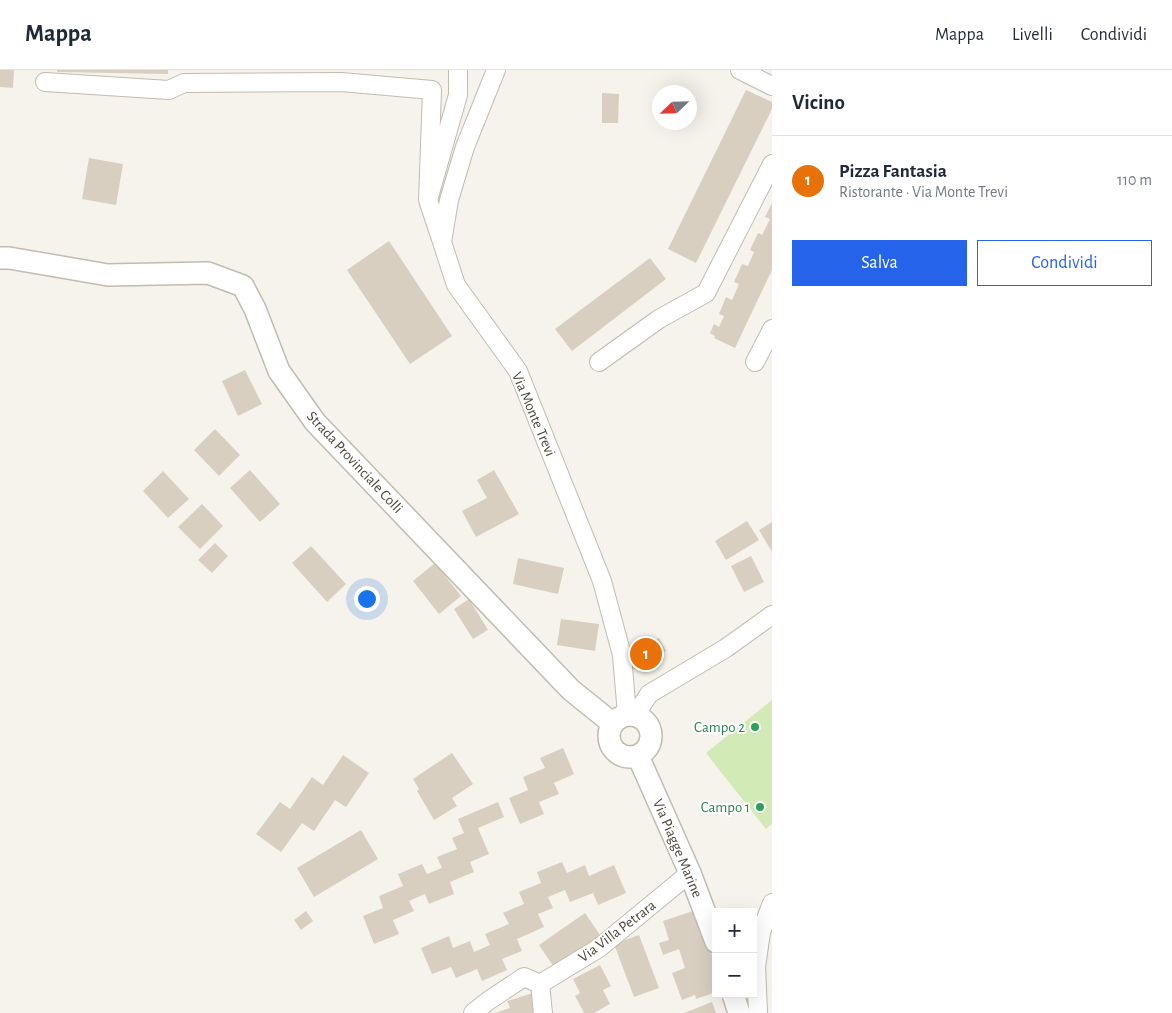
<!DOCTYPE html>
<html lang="it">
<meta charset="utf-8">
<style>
body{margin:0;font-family:"Alegreya Sans",sans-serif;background:#f6f6f7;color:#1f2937}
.controls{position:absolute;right:15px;bottom:15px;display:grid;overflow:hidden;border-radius:0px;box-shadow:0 5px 20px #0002}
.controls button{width:45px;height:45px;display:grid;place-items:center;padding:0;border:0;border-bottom:1px solid #e0e1e3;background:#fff;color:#1f2937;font:25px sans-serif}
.compass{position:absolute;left:652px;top:15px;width:45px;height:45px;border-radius:50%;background:#fff;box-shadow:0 5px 20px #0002;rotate:247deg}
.you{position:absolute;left:366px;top:528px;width:18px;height:18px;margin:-12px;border:4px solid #fff;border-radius:50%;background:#1a73e8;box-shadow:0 0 0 8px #1a73e833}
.badge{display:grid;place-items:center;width:32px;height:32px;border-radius:50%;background:#2563eb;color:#fff;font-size:16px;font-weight:700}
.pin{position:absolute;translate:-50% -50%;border:2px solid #fff;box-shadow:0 1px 5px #0006}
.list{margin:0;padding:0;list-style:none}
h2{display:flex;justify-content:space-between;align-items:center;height:65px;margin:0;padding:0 20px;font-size:21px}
h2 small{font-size:16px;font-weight:400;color:#747a83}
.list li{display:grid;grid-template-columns:32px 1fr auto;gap:15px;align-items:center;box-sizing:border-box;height:90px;padding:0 20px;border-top:1px solid #e0e1e3}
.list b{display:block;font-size:19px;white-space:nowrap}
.list p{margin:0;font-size:16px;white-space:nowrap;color:#747a83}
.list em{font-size:16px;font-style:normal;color:#747a83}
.actions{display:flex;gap:10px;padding:15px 20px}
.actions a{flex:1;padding:11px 0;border:1px solid #2563eb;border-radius:0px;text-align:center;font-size:18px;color:#2563eb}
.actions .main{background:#2563eb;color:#fff}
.map{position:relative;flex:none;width:772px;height:943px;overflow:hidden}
header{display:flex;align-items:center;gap:30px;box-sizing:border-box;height:70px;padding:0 25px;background:#fff;border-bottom:1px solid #e0e1e3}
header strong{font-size:24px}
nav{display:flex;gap:28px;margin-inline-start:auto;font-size:18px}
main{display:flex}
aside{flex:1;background:#fff}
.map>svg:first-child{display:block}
.green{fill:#d2eab5}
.building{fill:#d8cfc1}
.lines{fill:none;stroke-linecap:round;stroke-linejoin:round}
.minor-casing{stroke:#c2bbae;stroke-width:20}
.tertiary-casing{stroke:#c2bbae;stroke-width:24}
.minor{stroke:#fff;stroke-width:18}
.tertiary{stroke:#fff;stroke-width:21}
.leisure-dot{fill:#2e9e5b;stroke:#fff;stroke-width:2}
.labels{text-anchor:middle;stroke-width:4;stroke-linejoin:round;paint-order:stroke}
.street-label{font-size:15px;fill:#4b4439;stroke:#fff}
.leisure-label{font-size:15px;fill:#27864d;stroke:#fff;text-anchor:end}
</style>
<header>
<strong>Mappa</strong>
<nav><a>Mappa</a><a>Livelli</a><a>Condividi</a></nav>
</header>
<main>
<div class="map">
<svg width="772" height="943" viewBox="0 0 772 943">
<rect width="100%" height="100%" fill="#f6f3ec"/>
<path class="green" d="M772,630v124l-6,5 -60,-76z"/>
<path class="building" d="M0,0h14l-1,18 -13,-1z
M57,0h111v4l-111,-2z
M746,20l26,12v7l-76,154 -28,-14z
M602,23l17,1 -1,29h-16z
M89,88l34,6 -7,41 -34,-6z
M772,133v67l-37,78 -21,-10 1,-2 -5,-3 4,-9 5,3 5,-11 -5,-2 7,-17 6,3 7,-16 -5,-2 8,-18 6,2 6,-14 -4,-2 8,-17 4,2 8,-16 -5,-2z
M389,171l63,95 -42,28 -63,-94z
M650,188l16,21 -94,72 -17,-22z
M245,300l17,34 -24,12 -16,-35z
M215,359l25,26 -21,21 -25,-26z
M250,400l30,34 -20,18 -30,-34z
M494,400l25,44 -43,23 -14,-26 25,-13 -10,-18z
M163,401l26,28 -21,19 -25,-27z
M202,434l21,22 -23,23 -22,-22z
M747,451l12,19 -33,20 -11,-19z
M772,452v30l-13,-22z
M215,473l13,13 -16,17 -14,-13z
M311,476l35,38 -19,18 -35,-39z
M751,486l13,26 -20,10 -13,-26z
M518,488l46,10 -6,26 -45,-10z
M435,493l26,33 -22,18 -26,-33z
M469,529l19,31 -15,9 -19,-30z
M561,549l38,5 -4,27 -38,-6z
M659,568l7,13 -32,18 -8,-12z
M563,678l11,26 -20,9 5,11 -20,8 5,12 -24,10 -11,-26 19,-8 -5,-13 22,-9 -5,-10z
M452,683l21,31 -21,14 5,8 -23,14 -17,-29 2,-2 -6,-10z
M343,685l26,18 -23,34 -11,-7 -21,31 -12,-8 -21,29 -25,-18 24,-32 10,7 22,-32 11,8z
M498,732l6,15 -26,11 11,26 -19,8 4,10 -24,10 4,12 -25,10 -4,-10 -16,7 5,10 -21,9 6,14 -25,10 -11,-28 20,-8 -4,-12 24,-10 -5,-12 24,-10 5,10 15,-6 -5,-11 20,-8 -5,-11 12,-5 -6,-14z
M361,760l17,29 -64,38 -17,-29z
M562,792l5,11 18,-8 4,11 25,-11 12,28 -28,12 -5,-12 -23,9 -5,-12 -17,7 5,11 -15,6 6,13 -27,12 5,12 -20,8 5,11 -25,11 -5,-12 -21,9 -5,-11 -19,7 -11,-26 28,-12 4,12 17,-7 4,11 16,-7 -5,-11 24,-10 -6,-11 21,-9 -5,-12 22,-9 -4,-11z
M696,840l20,57v25l-20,7 -1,-4 -13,5 -10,-27 13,-5 -6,-19 -16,6 -4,-12 10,-3 -6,-19z
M306,841l7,10 -12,9 -7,-10z
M585,843l17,25 -46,32 -17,-25z
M639,865l20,53 -25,9 -20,-53z
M600,895l11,21 -8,4 7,14 -16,9h-10l-9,-17 5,-3 -7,-14z
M533,923l6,20h-44l15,-5 -3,-7z
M712,932l4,11h-32z"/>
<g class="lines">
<g class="minor-casing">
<path id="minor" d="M496,0l-31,77 -16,53 -7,42 14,43 62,86 84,210 20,74 5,60
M740,0l32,16
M45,12l124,8 15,-7 157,-1 91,8 -4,110
M441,169l-13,-39 30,-105v-25
M599,292l60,-43 47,-26 66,-129
M755,292l17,-33
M635,646l14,-22 77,-46 46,-33
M473,943l15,-12 36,-24 16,7
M543,943l-3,-29 59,-36 91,-75
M758,943l-2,-46 5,-35 11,-29"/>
</g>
<g class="tertiary-casing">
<path id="tertiary" d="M0,188h9l99,17 100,-2 35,13 12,23 24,62 36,51 256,268 41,33
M609 666a21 21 0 1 1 42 0a21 21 0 1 1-42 0Z
M638,686l52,117 26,69
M733,924l6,19"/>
</g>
<use href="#minor" class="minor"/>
<use href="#tertiary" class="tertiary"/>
</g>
<g class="leisure-dot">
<circle cx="755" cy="657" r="5"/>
<circle cx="760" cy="737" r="5"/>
</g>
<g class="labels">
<g class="street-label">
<text transform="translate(534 344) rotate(67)" y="5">Via Monte Trevi</text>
<text transform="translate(355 392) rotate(47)" y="5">Strada Provinciale Colli</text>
<text transform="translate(678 778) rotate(67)" y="5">Via Piagge Marine</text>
<text transform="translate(617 861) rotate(-37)" y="5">Via Villa Petrara</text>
</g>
<g class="leisure-label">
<text x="745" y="662">Campo 2</text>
<text x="750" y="742">Campo 1</text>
</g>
</g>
</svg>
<div class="controls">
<button>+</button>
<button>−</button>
</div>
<svg class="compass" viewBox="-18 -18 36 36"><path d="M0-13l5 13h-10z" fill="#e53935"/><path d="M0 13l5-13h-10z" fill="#747a83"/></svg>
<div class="you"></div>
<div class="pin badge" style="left:646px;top:584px;background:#e8710a">1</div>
</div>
<aside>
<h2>Vicino<small></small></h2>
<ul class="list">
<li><span class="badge" style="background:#e8710a">1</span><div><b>Pizza Fantasia</b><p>Ristorante · Via Monte Trevi</p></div><em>110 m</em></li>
</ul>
<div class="actions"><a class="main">Salva</a><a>Condividi</a></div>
</aside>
</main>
